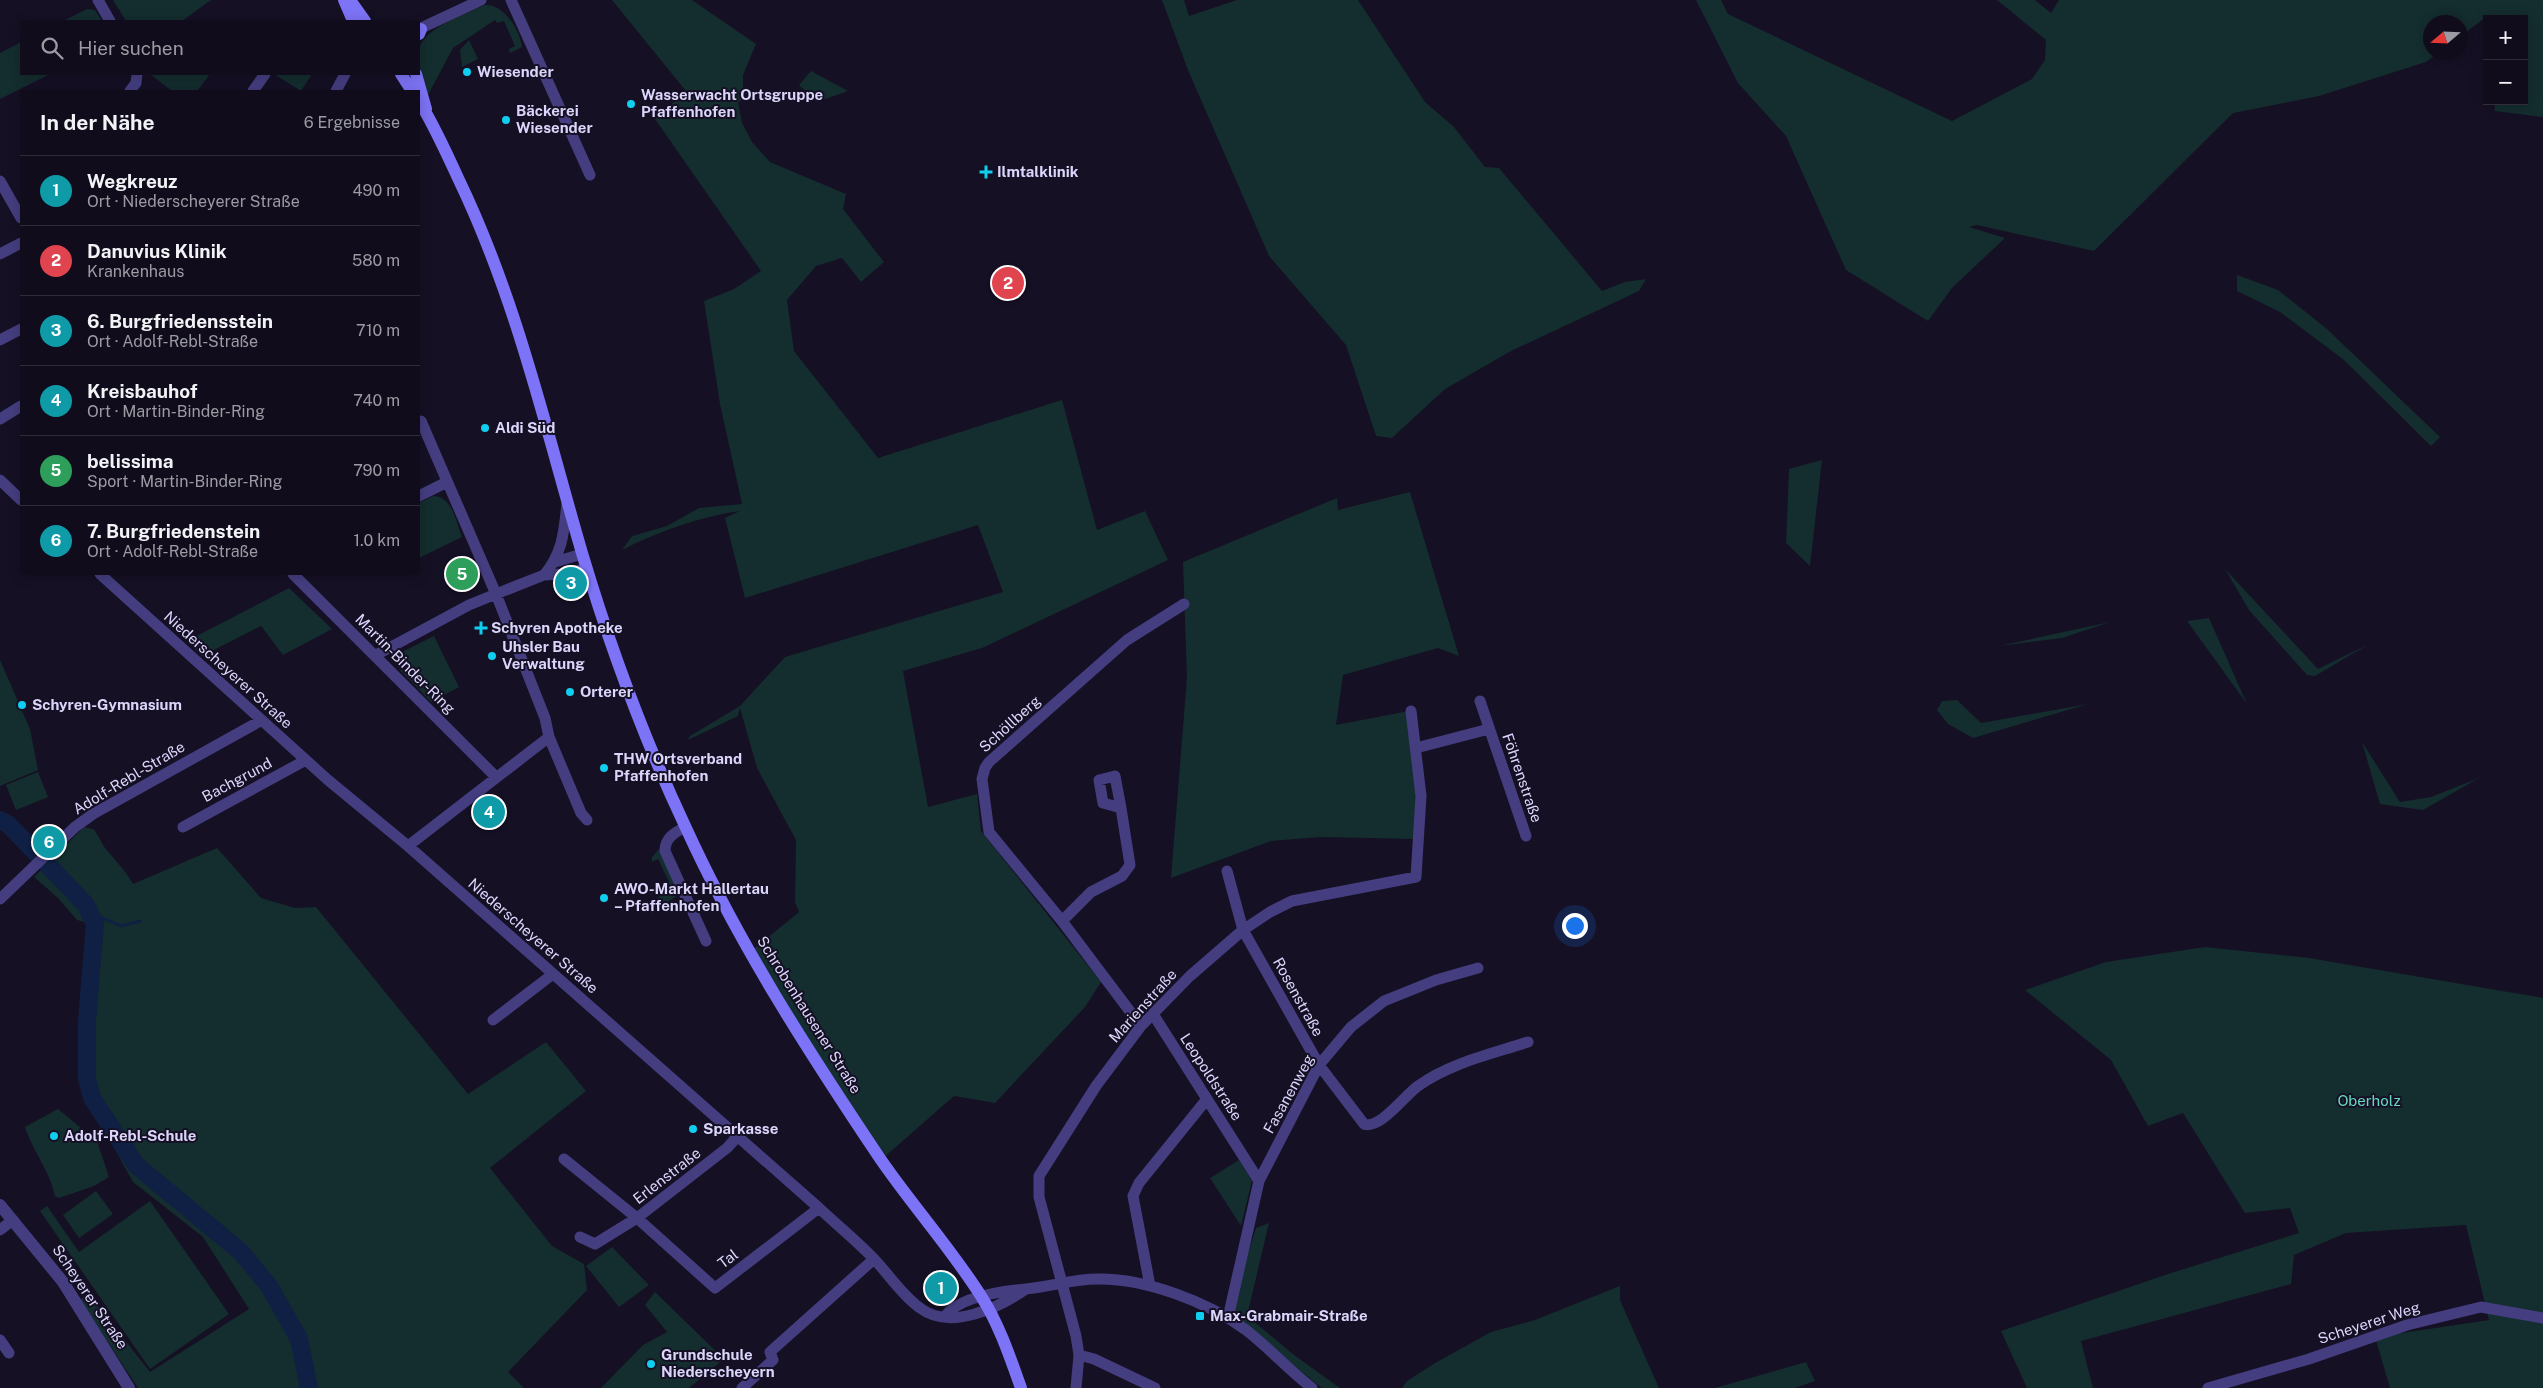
<!DOCTYPE html>
<html lang="de">
<meta charset="utf-8">
<style>
body{margin:0;font-family:"Public Sans",sans-serif;background:#191524;color:#f1f3f6}
.controls{position:absolute;right:15px;top:15px;display:grid;overflow:hidden;border-radius:0px;box-shadow:0 2px 12px #0003}
.controls button{width:45px;height:45px;display:grid;place-items:center;padding:0;border:0;border-bottom:1px solid #302c3a;background:#100c1b;color:#f1f3f6;font:25px sans-serif}
.compass{position:absolute;left:2423px;top:15px;width:45px;height:45px;border-radius:50%;background:#100c1b;box-shadow:0 2px 12px #0003;rotate:251deg}
.you{position:absolute;left:1574px;top:925px;width:18px;height:18px;margin:-12px;border:4px solid #fff;border-radius:50%;background:#1a73e8;box-shadow:0 0 0 8px #1a73e833}
.badge{display:grid;place-items:center;width:32px;height:32px;border-radius:50%;background:#0fcef0;color:#fff;font-size:16px;font-weight:700}
.pin{position:absolute;translate:-50% -50%;border:2px solid #fff;box-shadow:0 1px 5px #0006}
.list{margin:0;padding:0;list-style:none}
h2{display:flex;justify-content:space-between;align-items:center;height:65px;margin:0;padding:0 20px;font-size:21px}
h2 small{font-size:16px;font-weight:400;color:#9c9ba3}
.list li{display:grid;grid-template-columns:32px 1fr auto;gap:15px;align-items:center;box-sizing:border-box;height:70px;padding:0 20px;border-top:1px solid #302c3a}
.list b{display:block;font-size:19px;white-space:nowrap}
.list p{margin:0;font-size:16px;white-space:nowrap;color:#9c9ba3}
.list em{font-size:16px;font-style:normal;color:#9c9ba3}
.icon{flex:none;width:28px;height:28px;fill:none;stroke:currentColor;stroke-width:2;stroke-linecap:round;stroke-linejoin:round}
.map{position:relative;flex:none;width:2543px;height:1388px;overflow:hidden}
.search{position:absolute;background:#100c1b;box-shadow:0 2px 12px #0003;left:20px;top:20px;width:400px;height:55px;display:flex;align-items:center;gap:12px;box-sizing:border-box;padding:0 18px;border-radius:0px;color:#9c9ba3;font-size:19px}
.panel{position:absolute;background:#100c1b;box-shadow:0 2px 12px #0003;left:20px;top:90px;width:400px;height:485px;border-radius:0px}
.map>svg:first-child{display:block}
.green{fill:#142d2e}
.lines{fill:none;stroke-linecap:round;stroke-linejoin:round}
.stream{stroke:#0f2044;stroke-width:3}
.river{stroke:#0f2044;stroke-width:18}
.minor{stroke:#443e80;stroke-width:11}
.tertiary{stroke:#443e80;stroke-width:12}
.secondary{stroke:#7d73f6;stroke-width:12}
.poi-dot{fill:#0fcef0;stroke:#151024;stroke-width:2}
.labels{text-anchor:middle;stroke-width:4;stroke-linejoin:round;paint-order:stroke}
.poi-label{font-size:15px;font-weight:bold;fill:#dcd6fc;stroke:#151024;text-anchor:start}
.street-label{font-size:15px;fill:#dcd6fc;stroke:#151024}
.park-label{font-size:15px;fill:#66d8c1;stroke:#151024}
</style>
<div class="map">
<svg width="2543" height="1388" viewBox="0 0 2543 1388">
<rect width="100%" height="100%" fill="#151024"/>
<path class="green" d="M113,0h98l-29,21h-56z
M612,0h80l64,44 -13,31v25l-5,2 4,21 10,19 18,20 76,32 -3,15 41,53 -23,20 -19,-24 -26,8 -29,34 7,51 84,107 184,-58 35,130 48,-19 23,49 -186,88 -79,23 25,136 49,-13 4,37 120,151 -16,25 -90,96 -41,-7 -73,64 -131,-208 49,-40 -4,-10 1,-62 -39,-72 -17,-60 -2,8 -50,24 2,-4 50,-30 45,-49 218,-65 -25,-67 -233,73 -20,-80 15,-7c-41,6 -81,20 -118,39l10,-14 35,-10 32,-18 43,-4 -22,-100 -16,-103 30,-12 27,-18 -106,-152 31,-28z
M1162,0h22l5,16 48,-16h121l67,102 29,25 31,40 14,1 103,123 23,-9 21,-3 -7,12 -128,60 -66,38 -53,49 -16,-2 -30,-91 -77,-89 -81,-186z
M1696,0h25l7,14 224,107 80,-42 13,-19 1,-20 -49,-40h38l16,13 8,-13h484v117l-48,-6 -1,-10h30v-82l-37,1 -1,-3 -25,19 -1,-14h-30v30l8,1 -12,9 -107,34 -86,17 -139,138 -117,-26 -8,2 36,11 -53,50 -24,33 -82,-51 -60,-134 -48,-53z
M485,5c19,-1 35,25 37,42l-12,6 -1,-4 6,-3 -11,-25 -7,2 -2,-3 -42,28 -25,47c-5,-14 -13,-30 -9,-45 4,-22 47,-37 66,-45z
M87,9l8,1 7,11h-39z
M469,40l9,19 -16,8 -2,-17z
M21,42v32h29l-50,25v-46z
M811,71l37,20 -31,11 -18,-17z
M150,74h60l-13,17h-25z
M274,74h38l-11,17z
M2237,275l41,15 49,39 113,108 -9,9 -87,-86 -64,-48 -43,-21z
M1822,460l-12,106 -24,-23 3,-74z
M1410,492l49,164 -21,-8 -95,27 -7,50 73,-14 5,34 3,94 -96,-2 -50,4 -100,37 16,-201 -4,-115 154,-64 1,12z
M433,496c19,0 23,25 29,41l-43,21v-55z
M2225,569l93,100 51,-25 -54,32 -8,-1 -58,-65z
M289,588l43,41 -49,26 -22,-29 -59,30 -15,-15z
M2209,618l38,86 -60,-83z
M2110,622l-48,16 -63,8z
M434,636l25,51 -28,15 -31,-32 -3,-10 7,-9z
M0,660l30,69 8,41 -38,16z
M1957,700l24,23 107,-19 -115,34 -25,-14 -11,-14 5,-9z
M2362,742l38,60 31,-5 48,-19 -56,32 -43,-6z
M38,772l10,25 -32,13 -10,-25z
M84,827l9,2c6,6 8,14 13,20 10,12 20,22 27,35l84,-36 44,50 34,10 21,-1 152,187 78,-52 40,49 -96,77 62,78 32,18 3,26 -79,82 16,16h-386l-58,-88 8,-7 62,79 99,-63 -46,-72 -70,-55 -49,-88 5,-171 -12,-3 -19,-22 -24,-21z
M660,848l22,44 -31,22 -5,-7 19,-15 -3,-6 7,-4 -11,-23 -6,3v-5z
M2205,947l104,11 234,40v390h-153l-15,-51 114,-17 -23,-95 -120,8 -52,22 -3,29 -210,57 12,47h-66l-26,-57 167,-57 131,-41 -9,-25 -45,5 -62,-100 -35,13 -37,-66 -86,-70 81,-28z
M58,1109l39,32 12,36 -15,9 -35,12 -4,-2c-5,-25 -22,-44 -30,-69z
M1239,1160l13,21 -11,45 -31,-48z
M96,1191l17,23 -34,24 -16,-23z
M150,1201l79,113 -79,55 -110,-158 7,-5 32,46z
M1269,1223l-22,93 47,39 46,33h-18l-89,-70 4,-31 19,-59z
M612,1247l37,38 -30,22 -33,-41z
M1620,1286v14l39,88h-257l5,-7 28,-18 56,-31 44,-12z
M655,1292l69,67 -35,29h-88l42,-43 24,-13 -22,-27z
M1806,1362l9,19 -20,7h-80z"/>
<g class="lines">
<path class="stream" d="M92,913l29,13 19,-5"/>
<path class="river" d="M0,820l8,4 29,30
M47,864l39,41 9,19 -8,97v58l5,19 44,67 105,87 28,34 30,53 10,49"/>
<path class="minor" d="M98,0l12,21
M511,0l79,175
M419,29l62,-29
M130,91l6,-8 1,-9
M253,91l12,-17
M336,91l9,-17
M0,181l21,37
M0,254l21,-11
M0,340l21,-11
M0,419l21,-13
M421,421l75,173 49,124 4,19 32,76 6,7
M0,480l21,20
M419,496l28,-14
M555,562l27,-8
M100,574l228,206 80,66 411,362c18,17 39,34 56,52 15,16 27,35 45,48 30,23 78,0 106,-19
M293,574l203,203
M544,575c19,-22 20,-44 23,-72
M376,655l93,-50 27,-11 48,-19 19,-1 24,-6
M1480,701l46,135
M1416,748l73,-19
M1115,776l6,32 -18,-5 -4,-23z
M183,827l123,-67
M685,827c-11,6 -20,11 -20,24l41,90
M408,846l141,-109
M1227,871l16,59 76,135 45,59c16,6 41,-29 54,-38 32,-23 73,-32 110,-44
M0,899l75,-72 18,-13 169,-94
M1062,921l29,-29 31,-16 8,-11 -9,-57
M1153,1014l106,167
M493,1020l60,-46
M1141,1026l-79,-105 -73,-89 -7,-53 3,-11 4,-6 138,-122 57,-36
M564,1159l73,59 90,-70 10,-11
M0,1230l13,-10
M580,1237l15,7 42,-26 78,70 104,-80
M1150,1286l-17,-90 6,-13 68,-84
M945,1316c15,-20 58,-25 81,-27 24,-2 47,-10 71,-10 48,-1 111,23 149,51 23,18 43,40 66,58
M1228,1318l31,-137 60,-116 32,-38 33,-26 52,-21 42,-12
M0,1340l9,13
M1079,1355l15,4 61,29
M742,1388l31,-28 -3,-8 104,-93
M1076,1388l3,-33 -3,-19 -37,-139v-21l57,-90 45,-60 49,-50 53,-46 27,-18 22,-11 124,-24 5,-81 -10,-85
M2208,1388l101,-29 98,-34 74,-18 62,11"/>
<path class="tertiary" d="M0,1205l63,77 66,106"/>
<path class="secondary" d="M344,0l9,21
M350,0l15,21
M419,34l2,-5
M401,74l11,17
M416,74l10,35
M419,101c15,24 27,51 39,77 58,120 87,248 124,375 28,94 62,186 104,275 53,116 122,223 193,329 32,47 71,90 102,139 18,28 29,61 40,92"/>
</g>
<g class="poi-dot">
<circle cx="467" cy="72" r="5"/>
<circle cx="631" cy="104" r="5"/>
<circle cx="506" cy="120" r="5"/>
<path d="M983.5 164.5h5v5h5v5h-5v5h-5v-5h-5v-5h5z"/>
<circle cx="485" cy="428" r="5"/>
<path d="M478.5 620.5h5v5h5v5h-5v5h-5v-5h-5v-5h5z"/>
<circle cx="492" cy="656" r="5"/>
<circle cx="570" cy="692" r="5"/>
<circle cx="22" cy="705" r="5"/>
<circle cx="604" cy="768" r="5"/>
<circle cx="604" cy="898" r="5"/>
<circle cx="693" cy="1129" r="5"/>
<circle cx="54" cy="1136" r="5"/>
<rect x="1195" y="1311" width="10" height="10" rx="2.5"/>
<circle cx="651" cy="1364" r="5"/>
</g>
<g class="labels">
<g class="poi-label">
<text x="477" y="77">Wiesender</text>
<text x="641" y="100">Wasserwacht Ortsgruppe<tspan x="641" dy="17">Pfaffenhofen</tspan></text>
<text x="516" y="116">Bäckerei<tspan x="516" dy="17">Wiesender</tspan></text>
<text x="997" y="177">Ilmtalklinik</text>
<text x="495" y="433">Aldi Süd</text>
<text x="491" y="633">Schyren Apotheke</text>
<text x="502" y="652">Uhsler Bau<tspan x="502" dy="17">Verwaltung</tspan></text>
<text x="580" y="697">Orterer</text>
<text x="32" y="710">Schyren-Gymnasium</text>
<text x="614" y="764">THW Ortsverband<tspan x="614" dy="17">Pfaffenhofen</tspan></text>
<text x="614" y="894">AWO-Markt Hallertau<tspan x="614" dy="17">– Pfaffenhofen</tspan></text>
<text x="703" y="1134">Sparkasse</text>
<text x="64" y="1141">Adolf-Rebl-Schule</text>
<text x="1210" y="1321">Max-Grabmair-Straße</text>
<text x="661" y="1360">Grundschule<tspan x="661" dy="17">Niederscheyern</tspan></text>
</g>
<g class="street-label">
<text transform="translate(405 664) rotate(45)" y="5">Martin-Binder-Ring</text>
<text transform="translate(228 670) rotate(42)" y="5">Niederscheyerer Straße</text>
<text transform="translate(1010 724) rotate(-42)" y="5">Schöllberg</text>
<text transform="translate(129 778) rotate(-31)" y="5">Adolf-Rebl-Straße</text>
<text transform="translate(1522 778) rotate(71)" y="5">Föhrenstraße</text>
<text transform="translate(237 780) rotate(-28)" y="5">Bachgrund</text>
<text transform="translate(533 936) rotate(41)" y="5">Niederscheyerer Straße</text>
<text transform="translate(1298 997) rotate(61)" y="5">Rosenstraße</text>
<text transform="translate(1143 1006) rotate(-48)" y="5">Marienstraße</text>
<text transform="translate(809 1015) rotate(58)" y="5">Schrobenhausener Straße</text>
<text transform="translate(1211 1077) rotate(57)" y="5">Leopoldstraße</text>
<text transform="translate(1289 1094) rotate(-61)" y="5">Fasanenweg</text>
<text transform="translate(667 1176) rotate(-38)" y="5">Erlenstraße</text>
<text transform="translate(728 1259) rotate(-37)" y="5">Tal</text>
<text transform="translate(90 1297) rotate(56)" y="5">Scheyerer Straße</text>
<text transform="translate(2369 1323) rotate(-18)" y="5">Scheyerer Weg</text>
</g>
<g class="park-label">
<text x="2369" y="1106">Oberholz</text>
</g>
</g>
</svg>
<div class="controls">
<button>+</button>
<button>−</button>
</div>
<svg class="compass" viewBox="-18 -18 36 36"><path d="M0-13l5 13h-10z" fill="#e53935"/><path d="M0 13l5-13h-10z" fill="#9c9ba3"/></svg>
<div class="you"></div>
<div class="pin badge" style="left:941px;top:1288px;background:#0f9aa8">1</div>
<div class="pin badge" style="left:1008px;top:283px;background:#e0444e">2</div>
<div class="pin badge" style="left:571px;top:583px;background:#0f9aa8">3</div>
<div class="pin badge" style="left:489px;top:812px;background:#0f9aa8">4</div>
<div class="pin badge" style="left:462px;top:574px;background:#2e9e5b">5</div>
<div class="pin badge" style="left:49px;top:842px;background:#0f9aa8">6</div>
<div class="search"><svg class="icon" aria-label="search" viewBox="0 0 24 24"><circle cx="10" cy="10" r="6"/><path d="M15 15l6 6"/></svg>Hier suchen</div>
<section class="panel">
<h2>In der Nähe<small>6 Ergebnisse</small></h2>
<ul class="list">
<li><span class="badge" style="background:#0f9aa8">1</span><div><b>Wegkreuz</b><p>Ort · Niederscheyerer Straße</p></div><em>490 m</em></li>
<li><span class="badge" style="background:#e0444e">2</span><div><b>Danuvius Klinik</b><p>Krankenhaus</p></div><em>580 m</em></li>
<li><span class="badge" style="background:#0f9aa8">3</span><div><b>6. Burgfriedensstein</b><p>Ort · Adolf-Rebl-Straße</p></div><em>710 m</em></li>
<li><span class="badge" style="background:#0f9aa8">4</span><div><b>Kreisbauhof</b><p>Ort · Martin-Binder-Ring</p></div><em>740 m</em></li>
<li><span class="badge" style="background:#2e9e5b">5</span><div><b>belissima</b><p>Sport · Martin-Binder-Ring</p></div><em>790 m</em></li>
<li><span class="badge" style="background:#0f9aa8">6</span><div><b>7. Burgfriedenstein</b><p>Ort · Adolf-Rebl-Straße</p></div><em>1.0 km</em></li>
</ul>
</section>
</div>
